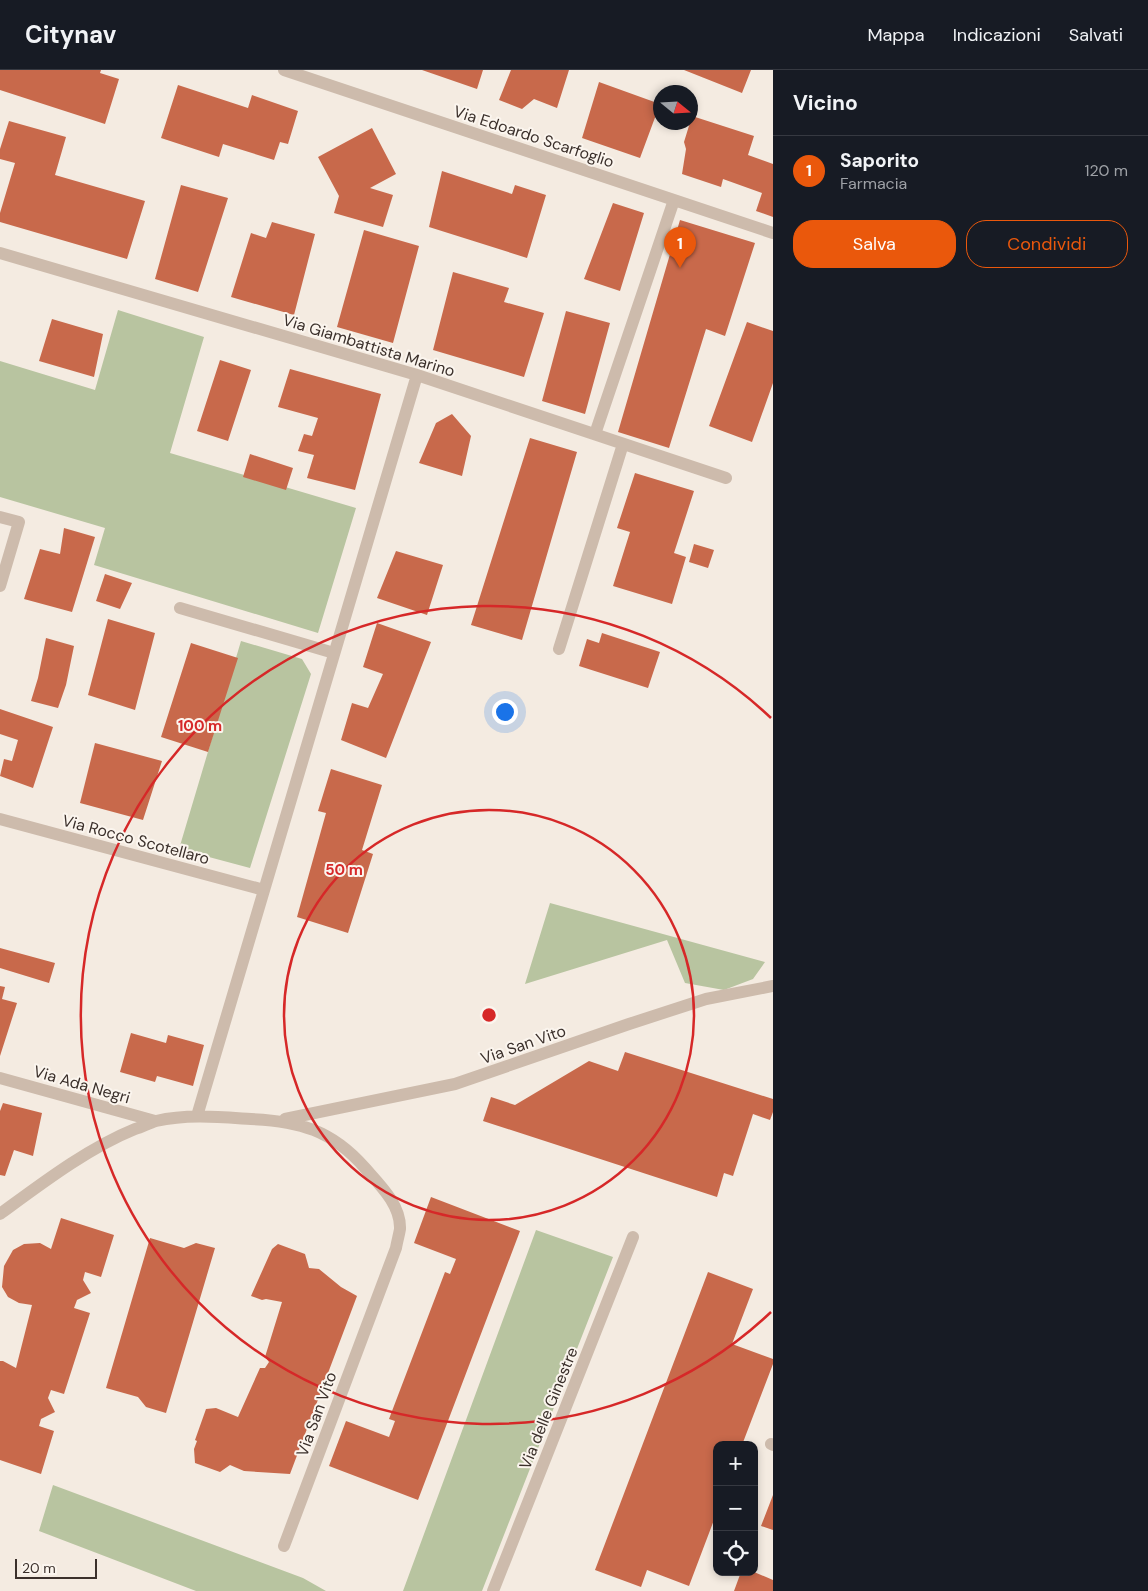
<!DOCTYPE html>
<html lang="it">
<meta charset="utf-8">
<style>
body{margin:0;font-family:"DM Sans",sans-serif;background:#242831;color:#f1f3f6}
.controls{position:absolute;right:15px;bottom:15px;display:grid;overflow:hidden;border-radius:10px;box-shadow:0 2px 8px #0003}
.controls button{width:45px;height:45px;display:grid;place-items:center;padding:0;border:0;border-bottom:1px solid #363941;background:#171b24;color:#f1f3f6;font:25px sans-serif}
.compass{position:absolute;left:653px;top:15px;width:45px;height:45px;border-radius:50%;background:#171b24;box-shadow:0 2px 8px #0003;rotate:108deg}
.scale{position:absolute;left:15px;bottom:12px;width:82px;box-sizing:border-box;padding-left:5px;border:2px solid #3b302b;border-top:0;font-size:14px;line-height:18px;white-space:nowrap;color:#3b302b;-webkit-text-stroke:4px #fbf5ee;paint-order:stroke}
.you{position:absolute;left:504px;top:641px;width:18px;height:18px;margin:-12px;border:4px solid #fff;border-radius:50%;background:#1a73e8;box-shadow:0 0 0 8px #1a73e833}
.badge{display:grid;place-items:center;width:32px;height:32px;border-radius:50%;background:#ea580c;color:#fff;font-size:16px;font-weight:700}
.pin{position:absolute;translate:-50% -41px;filter:drop-shadow(0 1px 2px #0008)}
.pin::after{content:'';position:absolute;top:26px;width:18px;height:15px;background:inherit;clip-path:polygon(0 0,100% 0,50% 100%)}
.list{margin:0;padding:0;list-style:none}
h2{display:flex;justify-content:space-between;align-items:center;height:65px;margin:0;padding:0 20px;font-size:21px}
h2 small{font-size:16px;font-weight:400;color:#9ea1a6}
.list li{display:grid;grid-template-columns:32px 1fr auto;gap:15px;align-items:center;box-sizing:border-box;height:70px;padding:0 20px;border-top:1px solid #363941}
.list b{display:block;font-size:19px;white-space:nowrap}
.list p{margin:0;font-size:16px;white-space:nowrap;color:#9ea1a6}
.list em{font-size:16px;font-style:normal;color:#9ea1a6}
.actions{display:flex;gap:10px;padding:15px 20px}
.actions a{flex:1;padding:11px 0;border:1px solid #ea580c;border-radius:20px;text-align:center;font-size:18px;color:#ea580c}
.actions .main{background:#ea580c;color:#fff}
.icon{flex:none;width:28px;height:28px;fill:none;stroke:currentColor;stroke-width:2;stroke-linecap:round;stroke-linejoin:round}
.map{position:relative;flex:none;width:773px;height:1521px;overflow:hidden}
header{display:flex;align-items:center;gap:30px;box-sizing:border-box;height:70px;padding:0 25px;background:#171b24;border-bottom:1px solid #363941}
header strong{font-size:24px}
nav{display:flex;gap:28px;margin-inline-start:auto;font-size:18px}
main{display:flex}
aside{flex:1;background:#171b24}
.map>svg:first-child{display:block}
.green{fill:#b8c4a0}
.building{fill:#c8694b}
.lines{fill:none;stroke-linecap:round;stroke-linejoin:round}
.minor{stroke:#cdbbac;stroke-width:12}
.ring{fill:none;stroke:#d62828;stroke-width:2.5}
.labels{text-anchor:middle;stroke-width:4;stroke-linejoin:round;paint-order:stroke}
.street-label{font-size:16px;fill:#3b302b;stroke:#fbf5ee}
.centre{fill:#d62828;stroke:#fbf5ee;stroke-width:2.5}
.ring-label{font-size:15px;text-anchor:middle;font-weight:bold;fill:#d62828;stroke:#fbf5ee;stroke-width:4;stroke-linejoin:round;paint-order:stroke}
</style>
<header>
<strong>Citynav</strong>
<nav><a>Mappa</a><a>Indicazioni</a><a>Salvati</a></nav>
</header>
<main>
<div class="map">
<svg width="773" height="1521" viewBox="0 0 773 1521">
<rect width="100%" height="100%" fill="#f4ebe1"/>
<path class="green" d="M118,240l86,27 -34,116 186,55 -38,125 -224,-68 11,-37 -105,-31v-136l95,29z
M241,571l61,18 9,15 -61,194 -71,-19z
M550,833l215,59 -12,17 -29,11 -39,-7 -18,-43 -142,44z
M536,1160l77,27 -131,334h-79z
M53,1415l250,93 23,13h-130l-157,-60z"/>
<path class="building" d="M0,0h101l-1,3 19,6 -14,45 -105,-34z
M422,0h61l-6,19z
M511,0h58l-12,38 -23,-9 -12,10 -23,-9z
M684,0h67l-9,23z
M599,12l61,22 -20,54 -58,-20z
M178,15l70,23 4,-13 46,16 -10,33 -8,-2 -6,18 -51,-16 -4,13 -58,-19z
M692,46l62,20 -6,19 25,9v53l-17,-6 6,-18 -39,-14 -2,8 -39,-13 4,-25 -2,-7z
M9,51l57,16 -11,38 90,26 -18,58 -127,-37v-9l15,-50 -15,-4v-10z
M372,58l24,46 -26,14 23,7 -10,32 -49,-14 5,-17 -21,-39z
M442,101l70,23 3,-9 31,10 -19,63 -98,-31z
M181,115l47,13 -30,94 -43,-13z
M613,133l31,10 -24,78 -36,-12z
M680,150l75,23 -30,93 -19,-7 -37,119 -51,-16z
M272,152l43,12 -21,81 -63,-18 20,-64 15,5z
M364,160l55,16 -26,97 -56,-16z
M453,202l56,16 -5,14 40,11 -20,64 -91,-27z
M566,241l44,12 -25,91 -43,-13z
M52,249l51,15 -9,43 -55,-16z
M747,252l26,9v52l-21,59 -43,-16z
M220,290l31,10 -23,71 -31,-10z
M290,299l91,25 -26,96 -48,-12 7,-23 -16,-4 6,-17 8,2 6,-18 -40,-11z
M452,344l19,22 -9,40 -43,-13 17,-40z
M530,368l47,14 -55,188 -51,-15z
M250,384l43,14 -7,22 -43,-13z
M635,403l59,18 -20,62 12,4 -14,47 -59,-18 17,-54 -13,-4z
M64,458l31,9 -23,75 -48,-13 16,-50 20,5z
M694,474l20,6 -6,18 -19,-6z
M396,481l47,14 -16,50 -50,-17z
M105,504l27,9 -12,26 -24,-8z
M108,549l47,14 -20,77 -47,-15z
M377,553l54,19 -45,116 -45,-18 11,-37 16,5 15,-34 -20,-7z
M602,563l58,19 -12,36 -69,-22 8,-27 12,4z
M46,568l28,8 -8,39 -8,23 -27,-7 7,-23z
M191,573l47,15 -30,94 -47,-15z
M0,639l53,18 -20,61 -33,-12 4,-17 8,2 6,-21 -18,-6z
M95,673l67,18 -19,59 -63,-17z
M331,699l51,16 -20,65 11,4 -25,79 -51,-16 29,-104 -8,-2z
M0,878l55,15 -6,20 -49,-15z
M0,916l5,1 -3,12 15,4 -17,53z
M131,963l35,10 2,-8 36,10 -11,41 -36,-10 -2,6 -35,-10z
M625,982l148,47v13l-3,8 -17,-6 -20,62 -9,-3 -7,24 -234,-76 8,-24 24,8 74,-44 29,10z
M3,1033l39,10 -9,43 -19,-6 -9,26 -5,-1v-64z
M431,1127l89,34 -102,269 -89,-34 17,-45 43,16 6,-16 -6,-2 56,-147 5,2 6,-15 -42,-16z
M61,1148l53,17 -13,42 -16,-5 -2,8 8,13 -14,7 -3,8 16,5 -26,81 -13,-4 -3,8 7,14 -14,7 -2,7 15,5 -13,43 -41,-14v-99h3l13,7 16,-63 -13,-2 -11,-6 -6,-10 2,-21 9,-16 11,-6 16,-1 11,6z
M150,1168l34,10 12,-5 19,5 -49,165 -20,-6 -8,-10 -32,-9z
M278,1174l27,10 4,14 10,1 22,18 16,9 -67,178 -46,-3 -14,-6 -10,7 -25,-9 -1,-14 3,-8 -2,-1 11,-31 10,-1 22,9 22,-49h5l4,-6 -4,-5 17,-55 -16,-3 -4,1 -11,-4 21,-47z
M708,1202l45,17 -21,55 41,15v5l-31,81h-25v67l-28,74 -42,-16 -6,17 -46,-17z
M773,1425v35l-12,-4z
M741,1502h13l19,8v11h-39z"/>
<g class="lines">
<path class="minor" d="M284,0l489,163
M0,183l417,122 309,103
M595,364l79,-234
M0,447l19,5 -19,64
M180,538l154,45
M559,579l64,-205
M0,749l264,71
M0,1008l155,43
M197,1046l220,-741
M285,1049l170,-35 174,-60 77,-25 67,-13
M0,1144c41,-30 88,-66 135,-85 7,-2 14,-6 21,-8 32,-7 63,-4 95,-2 48,2 81,11 114,49 15,17 36,37 35,61 -1,6 -3,13 -4,19l-112,298
M771,1374l2,1
M493,1521l140,-354"/>
</g>
<g class="ring">
<circle cx="489" cy="945" r="205"/>
<path d="M771 1242A409 409 0 1 1 771 648"/>
</g>
<g class="labels">
<g class="street-label">
<text transform="translate(534 66) rotate(18)" y="6">Via Edoardo Scarfoglio</text>
<text transform="translate(369 275) rotate(17)" y="6">Via Giambattista Marino</text>
<text transform="translate(136 769) rotate(15)" y="6">Via Rocco Scotellaro</text>
<text transform="translate(523 974) rotate(-19)" y="6">Via San Vito</text>
<text transform="translate(82 1014) rotate(16)" y="6">Via Ada Negri</text>
<text transform="translate(548 1338) rotate(-68)" y="6">Via delle Ginestre</text>
<text transform="translate(316 1344) rotate(-70)" y="6">Via San Vito</text>
</g>
</g>
<circle cx="489" cy="945" r="8" class="centre"/>
<g class="ring-label">
<text x="200" y="661">100 m</text>
<text x="344" y="805">50 m</text>
</g>
</svg>
<div class="controls">
<button>+</button>
<button>−</button>
<button><svg class="icon" aria-label="locate" viewBox="0 0 24 24"><circle cx="12" cy="12" r="6"/><path d="M12 2v4M12 18v4M2 12h4M18 12h4"/></svg></button>
</div>
<svg class="compass" viewBox="-18 -18 36 36"><path d="M0-13l5 13h-10z" fill="#e53935"/><path d="M0 13l5-13h-10z" fill="#9ea1a6"/></svg>
<div class="scale">20 m</div>
<div class="you"></div>
<div class="pin badge" style="left:680px;top:198px">1</div>
</div>
<aside>
<h2>Vicino<small></small></h2>
<ul class="list">
<li><span class="badge">1</span><div><b>Saporito</b><p>Farmacia</p></div><em>120 m</em></li>
</ul>
<div class="actions"><a class="main">Salva</a><a>Condividi</a></div>
</aside>
</main>
